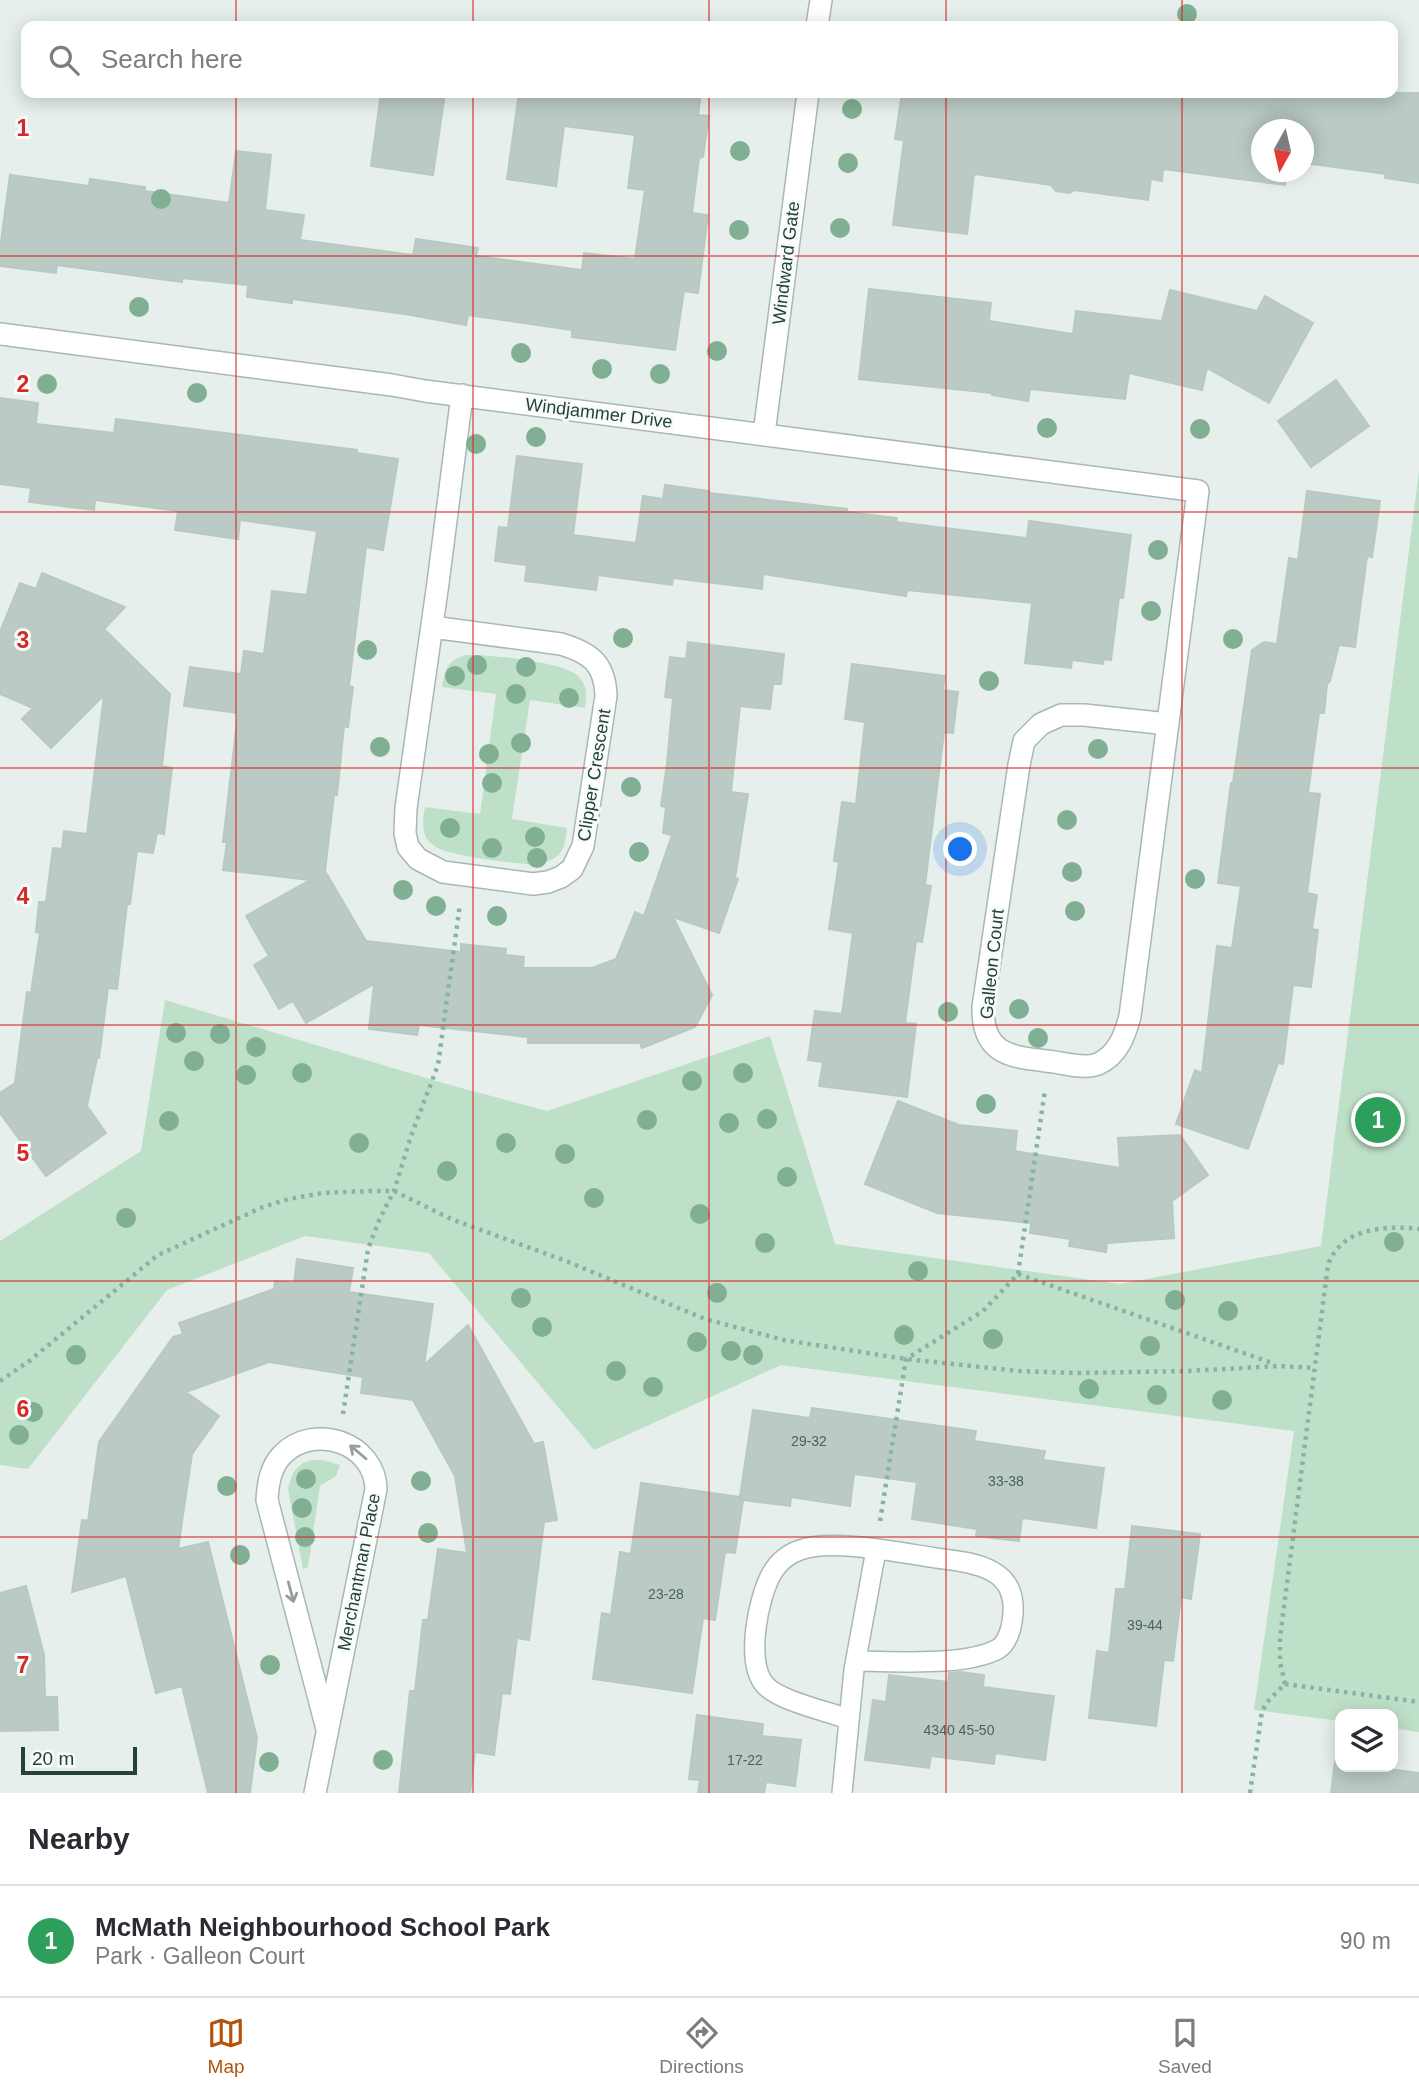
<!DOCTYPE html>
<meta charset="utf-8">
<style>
body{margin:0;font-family:Helvetica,sans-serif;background:#f7f7f7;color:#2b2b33}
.controls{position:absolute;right:21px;bottom:21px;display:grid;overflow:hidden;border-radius:14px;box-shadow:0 4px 18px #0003}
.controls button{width:63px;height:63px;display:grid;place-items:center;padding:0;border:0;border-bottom:2px solid #e1e1e2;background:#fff;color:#2b2b33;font:35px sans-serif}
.compass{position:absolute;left:1251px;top:119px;width:63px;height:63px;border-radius:50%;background:#fff;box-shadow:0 4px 18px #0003;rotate:188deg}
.scale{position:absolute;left:21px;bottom:18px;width:116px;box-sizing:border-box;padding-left:7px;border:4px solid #24423a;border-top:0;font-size:19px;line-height:24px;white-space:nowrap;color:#24423a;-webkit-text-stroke:5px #f7fbf9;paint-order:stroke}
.you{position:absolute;left:961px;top:850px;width:24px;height:24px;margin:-18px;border:5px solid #fff;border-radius:50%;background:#1a73e8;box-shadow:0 0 0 10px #1a73e833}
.badge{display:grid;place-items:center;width:46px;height:46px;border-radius:50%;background:#b45309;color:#fff;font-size:23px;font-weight:700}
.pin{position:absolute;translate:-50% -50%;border:4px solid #fff;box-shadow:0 2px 7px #0006}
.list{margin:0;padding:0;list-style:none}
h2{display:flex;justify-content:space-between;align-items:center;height:91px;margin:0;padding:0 28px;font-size:30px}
h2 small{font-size:23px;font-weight:400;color:#7c7c81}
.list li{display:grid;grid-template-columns:46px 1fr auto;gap:21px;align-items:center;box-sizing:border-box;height:112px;padding:0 28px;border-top:2px solid #e1e1e2}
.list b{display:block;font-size:26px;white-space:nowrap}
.list p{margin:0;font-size:23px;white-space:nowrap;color:#7c7c81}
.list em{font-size:23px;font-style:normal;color:#7c7c81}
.icon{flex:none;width:38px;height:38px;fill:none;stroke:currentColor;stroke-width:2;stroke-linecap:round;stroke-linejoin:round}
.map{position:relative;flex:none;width:1419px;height:1793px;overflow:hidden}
.search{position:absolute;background:#fff;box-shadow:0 4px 18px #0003;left:21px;right:21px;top:21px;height:77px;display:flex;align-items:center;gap:18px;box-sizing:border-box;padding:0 24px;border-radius:14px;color:#7c7c81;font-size:26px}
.sheet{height:203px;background:#fff}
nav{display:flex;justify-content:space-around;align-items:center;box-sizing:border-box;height:98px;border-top:2px solid #e1e1e2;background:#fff;font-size:19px;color:#7c7c81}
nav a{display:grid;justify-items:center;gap:4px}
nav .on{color:#b45309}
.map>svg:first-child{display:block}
.green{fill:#bfe0c8}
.building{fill:#bbcac4;stroke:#b8c9c2;stroke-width:2}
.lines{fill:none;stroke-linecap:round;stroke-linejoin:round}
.lane-casing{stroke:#a8b8b2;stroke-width:22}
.street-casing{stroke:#a8b8b2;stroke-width:24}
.path{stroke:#86b3a5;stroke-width:4.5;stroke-dasharray:3.5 5;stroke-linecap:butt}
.lane{stroke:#fff;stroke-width:19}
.street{stroke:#fff;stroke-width:21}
.tree{fill:#80af93}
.oneway{stroke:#92a09c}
.grid{fill:none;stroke:#d62828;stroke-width:2;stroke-opacity:0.55}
.labels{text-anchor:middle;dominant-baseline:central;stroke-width:6;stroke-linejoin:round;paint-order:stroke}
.number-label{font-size:14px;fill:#4a645c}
.street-label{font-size:18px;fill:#24423a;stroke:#f7fbf9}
.grid-label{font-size:23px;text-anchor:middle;font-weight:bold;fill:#d62828;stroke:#f7fbf9;stroke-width:6;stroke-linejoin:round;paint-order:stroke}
</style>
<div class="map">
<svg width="1419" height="1793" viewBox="0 0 1419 1793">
<rect width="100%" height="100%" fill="#e6efeb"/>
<path class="green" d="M1419 471V1732L1393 1728V1714H1340V1721L1254 1710 1294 1431 781 1365 594 1450 429 1253 305 1236 167 1290 28 1469 0 1465V1241L141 1151 165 1000 450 1085 547 1111 770 1036 835 1244 1120 1284 1321 1246Z
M467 655C487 654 567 662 579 677 588 686 586 696 585 708L530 700 512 819 567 828C566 838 565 851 556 857 550 861 543 863 536 864 517 865 456 856 440 849 435 847 430 843 427 839 421 829 423 818 425 807L480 814 496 694 442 687C445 669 448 659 467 655Z
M312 1460H323L340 1465 336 1476 320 1486 308 1567 303 1569 288 1489 292 1475 296 1469 303 1463Z"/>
<path class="building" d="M381 93H445L433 175 371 166Z
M519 93H701L698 115 709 116 703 157 699 158 692 213 708 215 698 293 684 291 675 350 572 337V330L468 315 466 325 405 314 292 299V303L247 297 248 285 182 278V282L57 265 56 273 0 266V249L10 175 89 186 90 179 145 187V191L229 203 236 151 271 155 265 210 304 215 300 240 413 255 416 239 478 248 476 256 582 270 584 253 635 259 645 190 628 188 635 135 564 126 556 186 507 179Z
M902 93H1419V183L1385 178 1386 174 1304 163V130H1262V172H1287L1285 185 1163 169 1162 181 1151 179 1148 200 1074 190 1070 193 1056 191 1051 185 974 174 967 234 893 225 904 140 895 139Z
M869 289 991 303 989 321 1073 334 1076 311 1162 321 1170 290 1257 311 1265 296 1313 323 1269 403 1207 368 1202 390 1129 373 1125 399 1030 389 1028 401 992 395V393L859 379Z
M1336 380 1369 426 1311 467 1278 421Z
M0 398 38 403 36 424 114 433 116 419 357 450V453L398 459 383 550 366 547 349 686 353 687 348 727 344 726 337 795H334L325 871 366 941 461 952V944L506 949 505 955 524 957 523 968H592L616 959 635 912 644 916 672 835 663 833 666 807 661 806 667 764 673 698 665 697 670 657 686 659 688 642 784 654 781 684H773L770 709 740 706 731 792 748 794 735 878 738 879 719 933 673 917 712 995 695 1027 642 1048 640 1043H528V1037L419 1025 417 1035 369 1029 374 984 306 1023 293 1001 279 1009 254 965 269 956 246 916 310 880 223 870 227 842H223L238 713 184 706 190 667 241 674 244 651 264 654 272 591 307 595 317 531 240 520 238 539 175 530 178 511 95 500 94 510 29 502 31 488 0 484Z
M517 456 582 464 573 535 636 543 643 496 663 499 665 485 709 491V493L847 509V512L897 518 896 522 1027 538 1029 521 1131 535 1123 598 1119 597 1111 660 1104 659 1103 664 1072 660 1071 668 1025 663 1032 603 907 590 906 596 763 574 762 589 673 578 672 585 598 575 596 590 525 581 527 565 495 561 499 527 508 528Z
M1307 491 1380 501 1372 557 1367 556 1355 647 1339 645 1330 681 1327 684 1324 713H1319L1308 793 1320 794 1307 893 1317 895 1312 929 1318 930 1311 987 1293 985 1283 1064 1278 1063 1248 1149 1176 1124 1195 1070 1202 1073 1217 946 1232 948 1241 886 1218 883 1231 783H1233L1252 650 1264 642 1277 644 1289 558 1298 560Z
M42 573 125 607 104 629 170 694 162 766 172 768 164 834 157 833 153 853 137 851 130 904H127L117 989 108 988 99 1058H97L87 1106 106 1133 46 1176 0 1113V1093L15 1083 27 992 31 993 40 933 36 932 39 902H46L53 848 62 849 64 831 87 834 104 695 51 748 22 719 33 708 0 694V632L20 583 36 589Z
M852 664 945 676 943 690 958 692 953 733 944 732 925 885 931 886 922 942 916 941 905 1023 916 1024 907 1097 819 1086 823 1062 808 1060 815 1011 842 1014 853 933 829 929 839 862 834 861 842 802 856 804 865 722 845 719Z
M898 1101 959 1125 1017 1131 1015 1151 1120 1168 1118 1138 1180 1135 1208 1175 1172 1201 1174 1238 1107 1243 1106 1252 1069 1246 1070 1239 1030 1233 1031 1223 937 1213 865 1184Z
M297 1259 353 1268 349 1292 433 1304 424 1365 468 1325 534 1444 543 1442 557 1520 544 1522 529 1640 517 1638 510 1694 502 1693 494 1755 475 1752 470 1793H399L410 1691H415L423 1620H428L438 1549 467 1553 455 1476 413 1400 361 1393 363 1377 269 1362 186 1392 219 1416 192 1454 178 1549 208 1542 257 1738 250 1793H208L182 1686 156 1693 126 1576 72 1592 82 1520 88 1521 99 1442 173 1337 183 1334 179 1323 274 1289 275 1281 294 1283Z
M812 1408 976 1431 974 1441 1045 1451 1043 1460 1104 1468 1096 1528 1022 1518 1019 1541 976 1536 977 1529 912 1519 917 1482 854 1474 850 1506 791 1497 790 1506 743 1500 735 1553 725 1552 715 1620 703 1618 692 1693 593 1679 602 1613 611 1615 620 1552 631 1554 641 1483 740 1497 753 1410 810 1418Z
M1132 1526 1200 1534 1191 1599 1181 1597 1173 1661 1164 1660 1156 1726 1089 1718 1097 1651 1109 1653 1116 1589H1125Z
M26 1586 44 1655 45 1697H57L58 1730 0 1731V1593Z
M960 1672 984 1675 983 1687 1054 1696 1045 1760 995 1753 994 1764 931 1756 929 1768 865 1760 873 1700 886 1702 889 1675 948 1682 949 1673Z
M697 1715 763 1724 762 1736 801 1740 795 1786 766 1782 764 1793H698L700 1780 689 1779Z
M1335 1761 1340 1762V1767H1373L1419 1773V1793H1331Z"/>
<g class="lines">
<g class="lane-casing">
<path id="lane" d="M848 1719C827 1711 779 1701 765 1685 745 1663 758 1597 772 1573 778 1563 788 1554 800 1550 831 1538 902 1553 936 1558 977 1563 1021 1568 1012 1622 1011 1631 1006 1644 998 1649 964 1667 894 1661 856 1661
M842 1793 854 1670 876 1550"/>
</g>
<g class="street-casing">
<path id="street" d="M817 26 821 0
M0 334 392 385 425 391 1198 491 1130 1016C1125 1035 1118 1055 1098 1064 1085 1069 1067 1064 1054 1062 1014 1057 982 1057 983 1007L1019 765 1024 741 1041 724 1061 715H1084L1168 724
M764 434 808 93
M432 627 561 644C591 653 605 664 606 696L583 846 572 869 561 877 548 882 533 884 443 872 418 859 408 847 405 833 406 808 438 583 462 395
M315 1793 376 1489C375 1443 314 1422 282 1455 270 1468 268 1484 267 1500L327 1729"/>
</g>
<path class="path" d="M1018 1274 1275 1364
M0 1381 28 1362 158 1255 263 1207 289 1199 323 1193 369 1191H394L451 1219 566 1261 705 1319 784 1340 906 1359 1018 1371 1077 1373 1188 1371 1279 1366 1314 1368
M343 1414 368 1249 380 1218 394 1191 411 1136 438 1065 460 904
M880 1521 906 1359 983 1311 1018 1274 1045 1090
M1285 1684 1280 1662V1638L1328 1265C1341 1228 1385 1225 1419 1229
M1285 1684 1419 1702
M1250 1793 1262 1711 1269 1700 1285 1684"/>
<use href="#lane" class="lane"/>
<use href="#street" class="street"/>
</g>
<g class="tree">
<circle cx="1187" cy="14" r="10"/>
<circle cx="852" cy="109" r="10"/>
<circle cx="740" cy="151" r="10"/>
<circle cx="848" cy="163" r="10"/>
<circle cx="161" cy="199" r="10"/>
<circle cx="840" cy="228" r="10"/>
<circle cx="739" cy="230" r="10"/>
<circle cx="139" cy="307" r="10"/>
<circle cx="717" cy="351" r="10"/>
<circle cx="521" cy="353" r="10"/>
<circle cx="602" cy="369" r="10"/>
<circle cx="660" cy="374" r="10"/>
<circle cx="47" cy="384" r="10"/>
<circle cx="197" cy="393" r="10"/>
<circle cx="1047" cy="428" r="10"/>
<circle cx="1200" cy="429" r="10"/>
<circle cx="536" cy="437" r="10"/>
<circle cx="476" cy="444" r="10"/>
<circle cx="1158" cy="550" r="10"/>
<circle cx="1151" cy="611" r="10"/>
<circle cx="623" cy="638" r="10"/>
<circle cx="1233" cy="639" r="10"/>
<circle cx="367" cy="650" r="10"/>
<circle cx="477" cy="665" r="10"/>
<circle cx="526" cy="667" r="10"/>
<circle cx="455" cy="676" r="10"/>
<circle cx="989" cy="681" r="10"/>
<circle cx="516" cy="694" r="10"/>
<circle cx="569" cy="698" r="10"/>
<circle cx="521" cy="743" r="10"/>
<circle cx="380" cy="747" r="10"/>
<circle cx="1098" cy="749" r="10"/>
<circle cx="489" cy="754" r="10"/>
<circle cx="492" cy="783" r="10"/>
<circle cx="631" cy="787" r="10"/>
<circle cx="1067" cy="820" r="10"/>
<circle cx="450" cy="828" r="10"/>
<circle cx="535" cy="837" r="10"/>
<circle cx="492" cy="848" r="10"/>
<circle cx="639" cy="852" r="10"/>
<circle cx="537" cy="858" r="10"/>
<circle cx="1072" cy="872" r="10"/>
<circle cx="1195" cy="879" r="10"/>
<circle cx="403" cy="890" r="10"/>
<circle cx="436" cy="906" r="10"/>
<circle cx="1075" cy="911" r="10"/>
<circle cx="497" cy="916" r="10"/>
<circle cx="1019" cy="1009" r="10"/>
<circle cx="948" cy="1012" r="10"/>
<circle cx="176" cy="1033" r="10"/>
<circle cx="220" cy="1034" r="10"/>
<circle cx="1038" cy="1038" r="10"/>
<circle cx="256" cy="1047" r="10"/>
<circle cx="194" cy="1061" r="10"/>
<circle cx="302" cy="1073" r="10"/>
<circle cx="743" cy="1073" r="10"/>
<circle cx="246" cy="1075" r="10"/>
<circle cx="692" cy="1081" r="10"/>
<circle cx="986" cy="1104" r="10"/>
<circle cx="767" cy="1119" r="10"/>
<circle cx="647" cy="1120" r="10"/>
<circle cx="169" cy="1121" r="10"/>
<circle cx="729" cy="1123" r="10"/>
<circle cx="359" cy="1143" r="10"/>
<circle cx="506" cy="1143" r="10"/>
<circle cx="565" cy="1154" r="10"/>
<circle cx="447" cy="1171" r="10"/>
<circle cx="787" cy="1177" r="10"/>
<circle cx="594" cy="1198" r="10"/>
<circle cx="700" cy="1214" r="10"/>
<circle cx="126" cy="1218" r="10"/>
<circle cx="1394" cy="1242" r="10"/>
<circle cx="765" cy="1243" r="10"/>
<circle cx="918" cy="1271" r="10"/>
<circle cx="717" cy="1293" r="10"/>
<circle cx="521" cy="1298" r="10"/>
<circle cx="1175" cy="1300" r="10"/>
<circle cx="1228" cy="1311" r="10"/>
<circle cx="542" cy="1327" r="10"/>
<circle cx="904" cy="1335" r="10"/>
<circle cx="993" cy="1339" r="10"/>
<circle cx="697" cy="1342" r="10"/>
<circle cx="1150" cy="1346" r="10"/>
<circle cx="731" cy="1351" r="10"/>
<circle cx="76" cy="1355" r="10"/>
<circle cx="753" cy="1355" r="10"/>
<circle cx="616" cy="1371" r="10"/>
<circle cx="653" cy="1387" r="10"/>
<circle cx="1089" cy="1389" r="10"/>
<circle cx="1157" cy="1395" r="10"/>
<circle cx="1222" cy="1400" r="10"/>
<circle cx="33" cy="1412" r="10"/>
<circle cx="19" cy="1435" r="10"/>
<circle cx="306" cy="1479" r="10"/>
<circle cx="421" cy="1481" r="10"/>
<circle cx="227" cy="1486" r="10"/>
<circle cx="302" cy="1508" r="10"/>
<circle cx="428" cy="1533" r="10"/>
<circle cx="305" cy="1537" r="10"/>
<circle cx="240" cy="1555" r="10"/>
<circle cx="270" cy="1665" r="10"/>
<circle cx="383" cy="1760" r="10"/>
<circle cx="269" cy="1762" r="10"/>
</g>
<defs><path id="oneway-shaft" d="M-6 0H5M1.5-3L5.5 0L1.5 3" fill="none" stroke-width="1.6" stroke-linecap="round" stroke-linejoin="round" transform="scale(1.75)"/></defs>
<g class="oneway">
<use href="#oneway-shaft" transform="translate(358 1452) rotate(-140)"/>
<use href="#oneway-shaft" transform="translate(291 1592) rotate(75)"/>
</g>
<path class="grid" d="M236 0V26M473 0V26M709 0V26M946 0V26M1182 0V26M236 93V1793M473 93V1793M709 93V1793M946 93V1793M1182 93V1793M0 256H1419M0 512H1419M0 768H1419M0 1025H1419M0 1281H1419M0 1537H1419"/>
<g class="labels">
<g class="number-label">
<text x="809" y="1441">29-32</text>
<text x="1006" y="1481">33-38</text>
<text x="666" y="1594">23-28</text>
<text x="1145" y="1625">39-44</text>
<text x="959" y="1730">4340 45-50</text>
<text x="745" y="1760">17-22</text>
</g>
<g class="street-label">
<text transform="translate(786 263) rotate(-83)">Windward Gate</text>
<text transform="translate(599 413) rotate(7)">Windjammer Drive</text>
<text transform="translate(594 775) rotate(-81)">Clipper Crescent</text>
<text transform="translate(992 964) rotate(-84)">Galleon Court</text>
<text transform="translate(359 1572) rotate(-79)">Merchantman Place</text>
</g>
</g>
<g class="grid-label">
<text x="23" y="136">1</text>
<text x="23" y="392">2</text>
<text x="23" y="648">3</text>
<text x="23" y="904">4</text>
<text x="23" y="1161">5</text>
<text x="23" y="1417">6</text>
<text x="23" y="1673">7</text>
</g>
</svg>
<div class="controls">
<button><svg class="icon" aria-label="layers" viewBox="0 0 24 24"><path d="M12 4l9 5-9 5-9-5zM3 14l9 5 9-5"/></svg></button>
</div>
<svg class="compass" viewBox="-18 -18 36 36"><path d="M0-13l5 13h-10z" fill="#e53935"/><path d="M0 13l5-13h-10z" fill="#7c7c81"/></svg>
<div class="scale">20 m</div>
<div class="you"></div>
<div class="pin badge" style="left:1378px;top:1120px;background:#2e9e5b">1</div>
<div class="search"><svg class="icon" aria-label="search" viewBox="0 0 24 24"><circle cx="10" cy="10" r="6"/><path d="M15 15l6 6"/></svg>Search here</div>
</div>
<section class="sheet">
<h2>Nearby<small></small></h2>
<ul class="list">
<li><span class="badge" style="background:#2e9e5b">1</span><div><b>McMath Neighbourhood School Park</b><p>Park · Galleon Court</p></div><em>90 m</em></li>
</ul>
</section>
<nav>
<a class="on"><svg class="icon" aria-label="map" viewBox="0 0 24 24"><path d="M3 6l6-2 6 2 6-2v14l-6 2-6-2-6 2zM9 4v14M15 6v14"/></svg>Map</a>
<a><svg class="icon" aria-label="directions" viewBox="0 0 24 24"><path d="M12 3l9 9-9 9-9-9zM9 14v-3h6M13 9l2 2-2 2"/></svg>Directions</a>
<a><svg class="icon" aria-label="saved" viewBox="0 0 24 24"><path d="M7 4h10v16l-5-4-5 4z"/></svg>Saved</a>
</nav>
